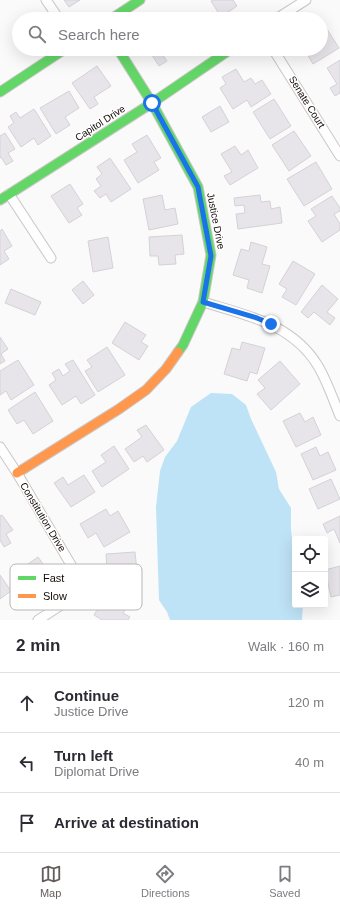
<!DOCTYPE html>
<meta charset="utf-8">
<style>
body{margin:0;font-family:Helvetica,sans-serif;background:#f2f2f3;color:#2b2b33}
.controls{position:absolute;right:12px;bottom:12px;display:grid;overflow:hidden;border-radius:4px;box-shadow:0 4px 16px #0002}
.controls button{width:36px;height:36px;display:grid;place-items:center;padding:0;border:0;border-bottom:1px solid #e1e1e2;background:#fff;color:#2b2b33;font:20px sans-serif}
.stop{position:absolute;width:12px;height:12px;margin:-9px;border:3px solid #1a73e8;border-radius:50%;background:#fff}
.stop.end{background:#1a73e8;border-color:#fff;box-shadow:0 1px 4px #0008}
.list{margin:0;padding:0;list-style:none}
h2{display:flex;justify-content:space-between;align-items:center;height:52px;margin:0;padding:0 16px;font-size:17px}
h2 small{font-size:13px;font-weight:400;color:#7c7c81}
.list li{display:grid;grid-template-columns:26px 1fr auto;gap:12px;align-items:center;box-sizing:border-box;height:60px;padding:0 16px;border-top:1px solid #e1e1e2}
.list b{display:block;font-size:15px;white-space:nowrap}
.list p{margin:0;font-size:13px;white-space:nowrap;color:#7c7c81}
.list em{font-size:13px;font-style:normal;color:#7c7c81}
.icon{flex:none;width:22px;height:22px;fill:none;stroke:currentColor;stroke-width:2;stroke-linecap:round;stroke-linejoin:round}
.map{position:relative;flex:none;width:340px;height:620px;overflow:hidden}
.search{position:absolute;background:#fff;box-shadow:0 4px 16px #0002;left:12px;right:12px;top:12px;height:44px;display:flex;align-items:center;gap:10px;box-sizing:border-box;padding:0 14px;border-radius:22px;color:#7c7c81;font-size:15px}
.sheet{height:232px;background:#fff}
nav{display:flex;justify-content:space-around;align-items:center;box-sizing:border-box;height:56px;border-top:1px solid #e1e1e2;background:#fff;font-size:11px;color:#7c7c81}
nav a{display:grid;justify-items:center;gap:2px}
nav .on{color:#645d5b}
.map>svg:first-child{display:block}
.water{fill:#bee2f6}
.building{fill:#e7e4ea;stroke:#d5d2d7}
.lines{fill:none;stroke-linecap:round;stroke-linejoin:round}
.street-casing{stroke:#cbc6c4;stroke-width:11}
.fast-casing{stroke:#cbc6c4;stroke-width:11}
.slow-casing{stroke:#cbc6c4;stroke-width:11}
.street{stroke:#fefefe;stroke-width:9}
.fast{stroke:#63d668;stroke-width:9}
.slow{stroke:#ff974d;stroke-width:9}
.route{stroke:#1a73e8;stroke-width:5}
.labels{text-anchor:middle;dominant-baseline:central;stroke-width:3;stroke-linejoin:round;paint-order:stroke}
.street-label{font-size:10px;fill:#140906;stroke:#fff}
.key{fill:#fff;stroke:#b8b5b4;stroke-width:1}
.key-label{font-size:11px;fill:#140906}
</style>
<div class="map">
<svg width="340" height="620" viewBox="0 0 340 620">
<rect width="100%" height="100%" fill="#fafafa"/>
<path class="water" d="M211 393 232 394 246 405 251 419 276 472 279 489 291 508V529L295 565V605H303L302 620H170L167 612 159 600 156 507 160 471 165 457 177 441 191 407Z"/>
<path class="building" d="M64 0H80L69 7Z
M213 0H233L237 6 221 17 211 1Z
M323 23 339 48 313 64 304 49H321V24Z
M148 49H170L162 54 167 61 159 66Z
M340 60V93L335 96 330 88 337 84 327 68Z
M97 66 111 86 94 97 98 104 90 109 72 83Z
M236 69 244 82 251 78 255 84 262 80 271 94 251 107 247 100 233 109 220 88 226 84 222 77Z
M69 91 79 108 65 117 70 125 56 134 40 108Z
M274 99 291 126 270 139 253 112Z
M220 106 229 122 211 132 202 117Z
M34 109 51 136 38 145 34 138 21 147 8 127 14 123 10 116 16 112 20 118Z
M294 131 311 156 289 171 272 145Z
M5 133 15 149 8 153 13 161 6 165 1 157 0 158V136Z
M147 135 161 158 154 162 159 170 138 183 124 160 137 152 132 144Z
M235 146 241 155 248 150 258 168 230 185 224 176 232 172 221 154Z
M110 158 131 189 111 202 106 194 100 198 94 191 101 186 96 179 102 174 97 167Z
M316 162 332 189 304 206 287 179Z
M70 184 83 204 77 208 82 215 69 223 51 196Z
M162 195 165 210 175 208 178 224 149 230 143 199Z
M260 195 261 202 270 201 271 209 280 207 282 223 238 229 236 214 245 213 244 205 235 206 234 198Z
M332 196 340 208V211L334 214 340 224V230L322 242 308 221 316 216 311 209Z
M2 229 12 246 4 251 9 259 0 265V231Z
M182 235 184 254 175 255 176 264 159 265 158 256H150L149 237Z
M108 237 113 268 93 272 88 241Z
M251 242 267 247 262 264 270 266 262 293 247 288 249 280 233 275 241 249 249 251Z
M293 261 315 274 296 305 282 297 287 289 279 284Z
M83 281 94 295 83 304 72 290Z
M322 285 338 299 327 312 335 318 330 325 314 312 308 318 301 312Z
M11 289 41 302 35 315 5 303Z
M125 322 146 335 141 342 148 346 139 360 112 343Z
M0 337 8 349 1 354 5 361 0 364Z
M242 342 265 348 257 374 250 372 247 381 224 374 232 348 240 350Z
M107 347 125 375 98 392 85 371 92 367 87 360Z
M18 360 34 385 11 400 6 391 0 395V371Z
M73 360 95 395 81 404 76 396 62 405 49 385 56 380 52 373 59 369 63 376 70 371 65 364Z
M280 361 300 384 271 410 257 394 265 388 258 380Z
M35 392 53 421 33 434 24 420 17 424 8 410Z
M300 413 305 422 313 417 321 435 296 447 283 421Z
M146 425 164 450 147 462 143 456 134 462 125 449 142 437 137 430Z
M114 446 129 469 102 487 92 471 106 462 101 455Z
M316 447 320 456 328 452 336 470 313 480 301 454Z
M84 475 95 492 71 507 54 483 63 477 68 485Z
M331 479 340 499 318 509 309 489Z
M106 509 110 516 118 511 130 532 104 547 96 533 88 538 80 524Z
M2 515 13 530 6 534 11 543 4 547 0 540V516Z
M340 516V543L334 529 327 533 323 524Z
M135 552 138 581 108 583 106 554Z
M38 557 51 575 32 588 27 582 21 587 12 575Z
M340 566V595L331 597 325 570Z
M0 575 11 591 0 599Z
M114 597 128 605 123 613 130 617 128 620H102L94 615 103 600 110 604Z"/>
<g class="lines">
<g class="street-casing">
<path id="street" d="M46 0 59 19
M276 19 306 0
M273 49 340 156
M9 194 51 258
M203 302C246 315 293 324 318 366 327 381 333 399 340 416
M0 447 17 473 74 570 69 600 38 620"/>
</g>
<g class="fast-casing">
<path id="fast" d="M111 19 140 0
M118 49 152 103 198 187 211 255 203 302 183 345 178 352
M0 92 65 49
M0 200 152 103 231 49"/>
</g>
<g class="slow-casing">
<path id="slow" d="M17 473 119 409 146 390 166 369 178 352"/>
</g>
<use href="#street" class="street"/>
<use href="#fast" class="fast"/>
<use href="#slow" class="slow"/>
</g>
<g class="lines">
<path class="route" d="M152 103 198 187 211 256 203 302 257 318 271 324"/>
</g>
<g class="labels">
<g class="street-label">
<text transform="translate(307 102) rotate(58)">Senate Court</text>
<text transform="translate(100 123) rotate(-33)">Capitol Drive</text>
<text transform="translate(216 221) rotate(79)">Justice Drive</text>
<text transform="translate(43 517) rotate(59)">Constitution Drive</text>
</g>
</g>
<rect x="10" y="564" width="132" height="46" rx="6" class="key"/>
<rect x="18" y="576" width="18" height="4" fill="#63d668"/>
<rect x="18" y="594" width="18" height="4" fill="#ff974d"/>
<g class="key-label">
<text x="43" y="582">Fast</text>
<text x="43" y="600">Slow</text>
</g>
</svg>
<div class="controls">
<button><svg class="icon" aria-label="locate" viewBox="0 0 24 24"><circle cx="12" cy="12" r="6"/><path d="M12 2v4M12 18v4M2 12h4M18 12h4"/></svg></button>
<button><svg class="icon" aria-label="layers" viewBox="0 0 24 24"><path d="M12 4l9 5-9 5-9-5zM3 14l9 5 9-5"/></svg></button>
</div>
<div class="stop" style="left:152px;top:103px"></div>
<div class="stop end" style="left:271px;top:324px"></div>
<div class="search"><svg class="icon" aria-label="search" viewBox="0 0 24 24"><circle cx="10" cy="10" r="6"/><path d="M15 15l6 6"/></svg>Search here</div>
</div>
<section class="sheet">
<h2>2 min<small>Walk · 160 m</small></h2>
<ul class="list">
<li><svg class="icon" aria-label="ahead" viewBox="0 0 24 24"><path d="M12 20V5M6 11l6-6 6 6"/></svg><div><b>Continue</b><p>Justice Drive</p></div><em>120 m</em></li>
<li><svg class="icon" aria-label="left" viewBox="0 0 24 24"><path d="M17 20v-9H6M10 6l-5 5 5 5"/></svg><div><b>Turn left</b><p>Diplomat Drive</p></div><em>40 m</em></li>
<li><svg class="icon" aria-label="arrive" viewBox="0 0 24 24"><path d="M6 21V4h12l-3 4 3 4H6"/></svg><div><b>Arrive at destination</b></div></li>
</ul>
</section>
<nav>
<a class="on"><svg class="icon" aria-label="map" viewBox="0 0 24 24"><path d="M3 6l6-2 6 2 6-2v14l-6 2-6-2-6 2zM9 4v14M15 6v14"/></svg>Map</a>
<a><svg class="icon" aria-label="directions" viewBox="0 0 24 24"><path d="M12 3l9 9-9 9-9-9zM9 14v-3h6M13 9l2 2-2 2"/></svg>Directions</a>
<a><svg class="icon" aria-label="saved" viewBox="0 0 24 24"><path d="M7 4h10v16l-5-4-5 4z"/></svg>Saved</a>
</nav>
